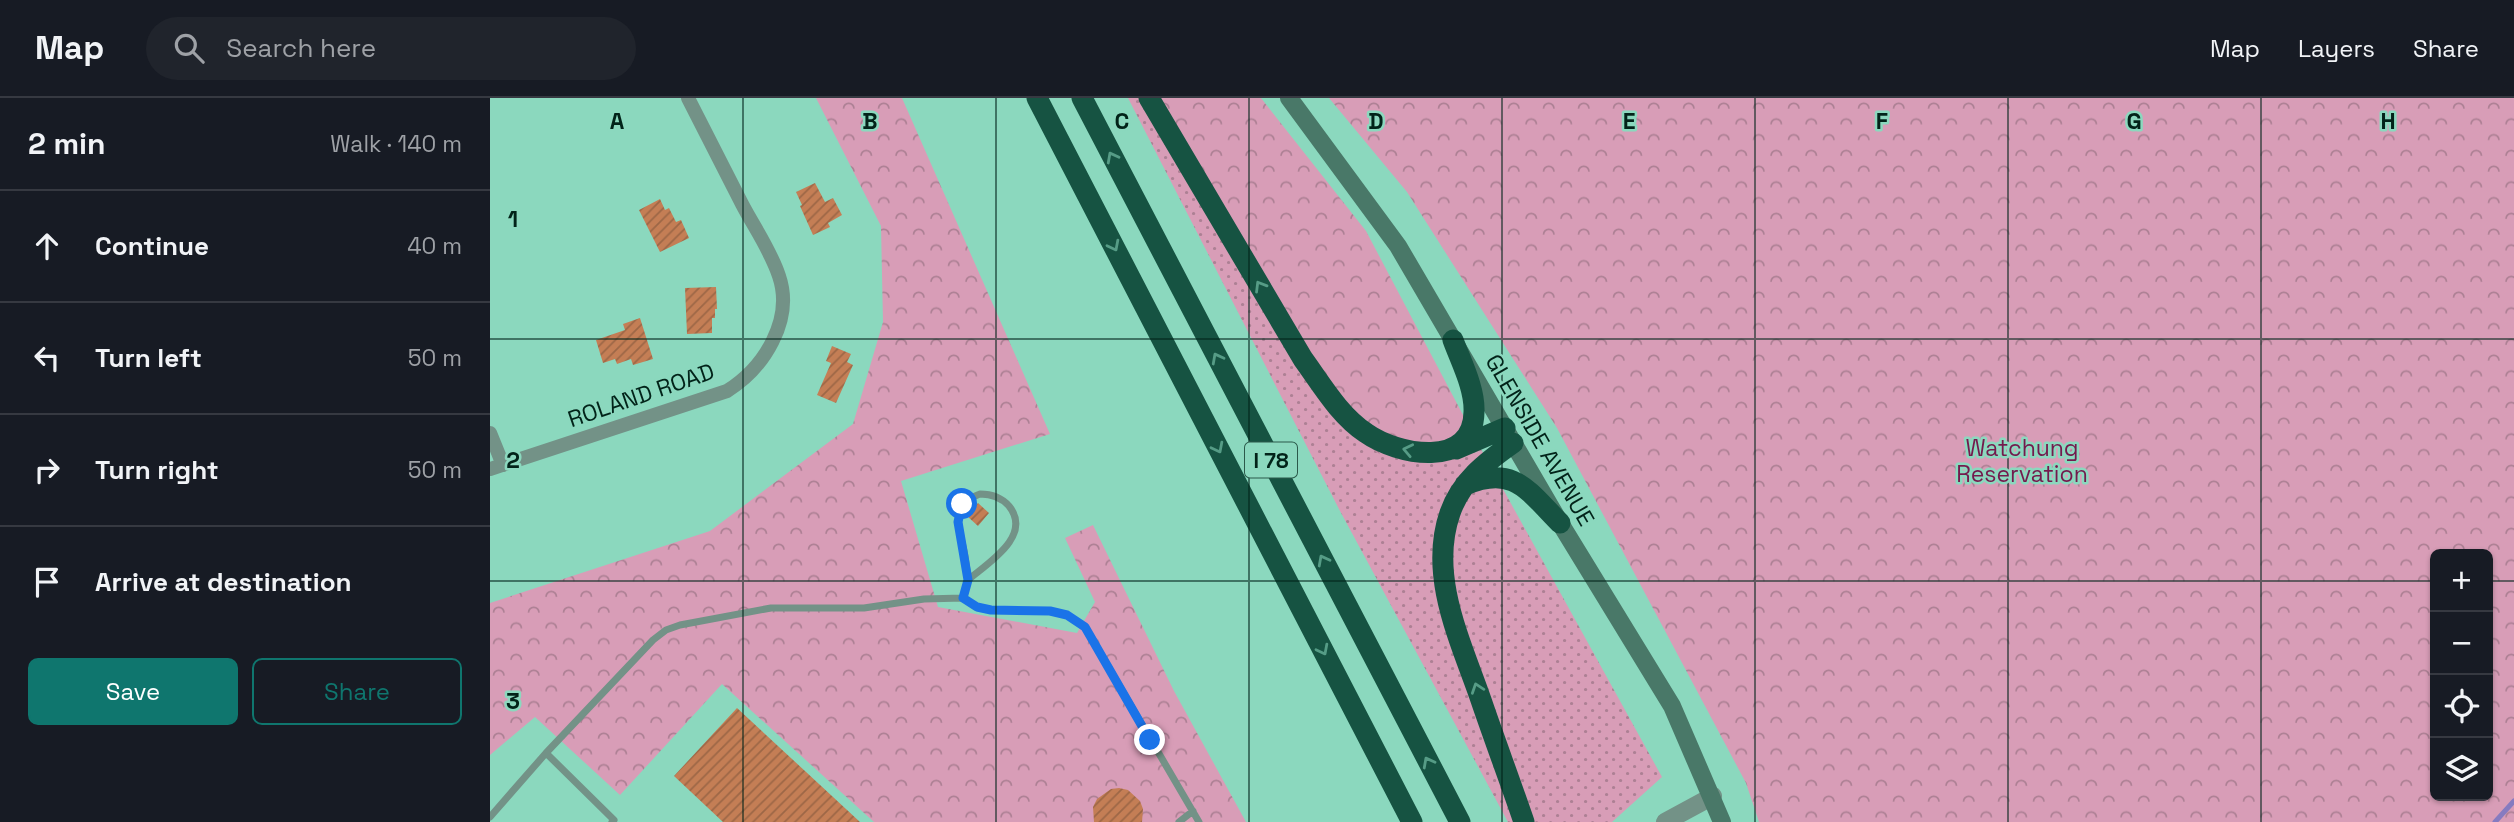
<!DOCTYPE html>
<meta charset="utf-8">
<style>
body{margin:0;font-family:"Space Grotesk",sans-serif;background:#20242c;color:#f1f3f6}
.controls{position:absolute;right:21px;bottom:21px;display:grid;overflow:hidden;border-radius:10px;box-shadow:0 2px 5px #0004}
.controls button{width:63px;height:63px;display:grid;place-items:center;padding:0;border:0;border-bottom:2px solid #363941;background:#171b24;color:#f1f3f6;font:35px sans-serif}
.stop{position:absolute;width:21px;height:21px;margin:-16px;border:5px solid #1a73e8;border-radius:50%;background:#fff}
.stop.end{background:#1a73e8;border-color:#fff;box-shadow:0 2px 7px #0008}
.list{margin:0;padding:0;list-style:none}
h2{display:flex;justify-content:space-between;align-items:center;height:91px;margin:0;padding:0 28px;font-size:30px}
h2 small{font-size:23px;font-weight:400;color:#9ea1a6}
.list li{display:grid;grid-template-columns:46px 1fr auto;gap:21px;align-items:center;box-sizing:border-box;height:112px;padding:0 28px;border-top:2px solid #363941}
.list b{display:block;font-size:26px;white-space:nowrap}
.list em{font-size:23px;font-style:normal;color:#9ea1a6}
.actions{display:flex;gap:14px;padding:21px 28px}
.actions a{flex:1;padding:16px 0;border:2px solid #0f766e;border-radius:10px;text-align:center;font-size:24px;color:#0f766e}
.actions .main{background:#0f766e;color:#fff}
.icon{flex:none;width:38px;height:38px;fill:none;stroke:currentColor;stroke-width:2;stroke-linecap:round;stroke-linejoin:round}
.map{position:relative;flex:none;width:2024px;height:724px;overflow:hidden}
header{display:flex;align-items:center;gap:42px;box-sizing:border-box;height:98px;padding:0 35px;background:#171b24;border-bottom:2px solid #363941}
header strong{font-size:33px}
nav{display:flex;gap:38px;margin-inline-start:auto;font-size:24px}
.search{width:490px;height:63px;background:#20242c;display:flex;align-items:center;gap:18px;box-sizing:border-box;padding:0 24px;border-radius:38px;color:#9ea1a6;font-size:26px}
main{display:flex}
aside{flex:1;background:#171b24}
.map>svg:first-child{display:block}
.grass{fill:url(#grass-dots)}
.forest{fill:url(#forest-crowns);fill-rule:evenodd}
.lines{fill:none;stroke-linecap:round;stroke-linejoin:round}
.stream{stroke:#867bc0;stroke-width:5}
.building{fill:url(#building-hatch)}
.service{stroke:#739287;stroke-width:7}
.minor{stroke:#739287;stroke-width:14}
.tertiary{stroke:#739287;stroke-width:18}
.secondary{stroke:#497868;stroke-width:18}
.motorway{stroke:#165342;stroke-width:21}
.oneway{stroke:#569c86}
.route{stroke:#1a73e8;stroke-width:9}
.grid{fill:none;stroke:#022319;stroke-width:2;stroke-opacity:0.55}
.labels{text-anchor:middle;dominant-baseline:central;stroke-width:5;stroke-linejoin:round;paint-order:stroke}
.shield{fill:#8bd8be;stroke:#2b594a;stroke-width:2}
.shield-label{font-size:21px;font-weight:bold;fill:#022319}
.street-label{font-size:23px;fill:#022319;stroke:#8bd8be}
.park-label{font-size:23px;fill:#741a4d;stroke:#8bd8be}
.grid-label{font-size:23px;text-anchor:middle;font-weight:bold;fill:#022319;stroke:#8bd8be;stroke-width:5;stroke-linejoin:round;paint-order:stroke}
</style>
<header>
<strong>Map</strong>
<div class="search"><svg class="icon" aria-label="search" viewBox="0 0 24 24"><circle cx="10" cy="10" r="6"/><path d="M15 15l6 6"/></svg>Search here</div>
<nav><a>Map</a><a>Layers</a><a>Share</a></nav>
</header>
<main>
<aside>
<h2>2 min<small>Walk · 140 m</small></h2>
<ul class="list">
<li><svg class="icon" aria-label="ahead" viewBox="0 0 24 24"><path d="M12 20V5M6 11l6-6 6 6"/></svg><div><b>Continue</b></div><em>40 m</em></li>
<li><svg class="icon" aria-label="left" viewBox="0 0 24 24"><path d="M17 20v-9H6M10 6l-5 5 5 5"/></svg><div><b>Turn left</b></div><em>50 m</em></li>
<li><svg class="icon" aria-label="right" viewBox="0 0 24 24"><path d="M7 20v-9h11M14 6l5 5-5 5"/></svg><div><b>Turn right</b></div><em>50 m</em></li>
<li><svg class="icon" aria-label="arrive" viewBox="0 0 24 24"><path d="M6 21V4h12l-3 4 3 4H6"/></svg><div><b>Arrive at destination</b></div></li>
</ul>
<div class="actions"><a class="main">Save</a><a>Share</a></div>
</aside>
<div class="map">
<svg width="2024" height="724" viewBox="0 0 2024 724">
<defs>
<pattern id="grass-dots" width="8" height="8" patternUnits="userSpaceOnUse" patternTransform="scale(1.75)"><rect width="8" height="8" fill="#d89db7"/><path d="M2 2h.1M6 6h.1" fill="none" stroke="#ad8094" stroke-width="1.8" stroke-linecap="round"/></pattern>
<pattern id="forest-crowns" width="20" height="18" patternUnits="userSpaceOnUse" patternTransform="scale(1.75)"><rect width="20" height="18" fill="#d89db7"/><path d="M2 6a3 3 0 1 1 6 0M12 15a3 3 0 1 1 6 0" fill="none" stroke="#ad8094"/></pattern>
<pattern id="building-hatch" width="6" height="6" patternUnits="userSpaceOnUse" patternTransform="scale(1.75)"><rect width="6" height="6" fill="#c47e55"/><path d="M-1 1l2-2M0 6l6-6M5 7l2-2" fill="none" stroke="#9d6746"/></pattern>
</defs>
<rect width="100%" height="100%" fill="#8bd8be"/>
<path class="grass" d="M638 0H665L937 366 992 353 1172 679 1122 724H1018L850 413Z"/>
<path class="forest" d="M326 0H412L560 336 411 383 448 509 587 535 605 504 575 440 603 427 684 593 756 724H384L232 586 130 697 45 619 0 657V505L220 433 363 326 393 224 391 128Z
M665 0H771L876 133 992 353 937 366 891 357 849 328Z
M839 0H2024V724H1269L1256 685 1067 330 917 94ZM1945 456H1998V698H1945Z"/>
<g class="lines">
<path class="stream" d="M2005 724 2024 703"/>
</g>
<path class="building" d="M325 85 335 104 343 100 352 117 338 125 340 129 323 137 310 108 312 107 306 94Z
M170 101 175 112 179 110 186 124 191 122 199 140 170 154 149 112Z
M226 189 227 211H225V220H222V235L197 236 195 190Z
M150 220 163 261 143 267 141 261 127 266 125 261 113 265 106 242 135 232 133 226Z
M342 248 361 256 357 264 363 267 346 305 327 297 341 265 336 263Z
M488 405 499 415 488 428 477 418Z
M247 610 370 724H233L184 678Z
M629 690 638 692 650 703 653 711 652 724H604L603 709 607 701 621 691Z"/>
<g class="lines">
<path class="service" d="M490 396C501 396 511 399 519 408 543 438 498 465 478 482 477 472 476 463 474 453 469 428 459 407 490 396Z
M473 500 478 482
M56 655 124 722 122 724
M0 719 56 655 163 542 176 532 190 527 281 510H374L434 501 473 500 487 509 501 512 560 513 577 517 595 529 709 724
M689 724 703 713"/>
<path class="minor" d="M0 335 13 367
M0 371 237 293C274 270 304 222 289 178 281 153 264 129 252 106 234 70 216 35 198 0"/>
<path class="tertiary" d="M1175 724 1223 698"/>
<path class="secondary" d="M799 0 908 148 1070 425 1182 608 1232 724"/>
<path class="motorway" d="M547 0 922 724
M592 0 970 724
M659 0 813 261C832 287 849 317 876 335 907 357 983 372 984 314 985 290 971 264 963 242
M1023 345C996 364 971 383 960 415 938 478 971 544 991 602 1005 643 1020 683 1034 724
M966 351 1015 330
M975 387C1024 366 1038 393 1070 425"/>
</g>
<defs><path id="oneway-chevron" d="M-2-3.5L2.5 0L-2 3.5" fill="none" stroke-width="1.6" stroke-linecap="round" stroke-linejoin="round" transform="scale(1.75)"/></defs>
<g class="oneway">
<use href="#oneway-chevron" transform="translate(622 59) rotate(-118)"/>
<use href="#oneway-chevron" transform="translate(624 148) rotate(63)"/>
<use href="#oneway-chevron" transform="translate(770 188) rotate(-121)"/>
<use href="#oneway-chevron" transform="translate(727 260) rotate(-118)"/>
<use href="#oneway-chevron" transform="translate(728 350) rotate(63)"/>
<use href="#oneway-chevron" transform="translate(918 352) rotate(-168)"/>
<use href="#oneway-chevron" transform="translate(833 462) rotate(-118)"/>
<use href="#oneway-chevron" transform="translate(833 552) rotate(63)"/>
<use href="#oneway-chevron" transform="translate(987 590) rotate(-109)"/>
<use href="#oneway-chevron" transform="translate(938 664) rotate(-118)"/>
</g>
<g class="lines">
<path class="route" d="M472 406 468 424 478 482 473 500 487 509 501 512 560 513 577 517 595 529 660 642"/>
</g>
<path class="grid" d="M253 0V724M506 0V724M759 0V724M1012 0V724M1265 0V724M1518 0V724M1771 0V724M0 241H2024M0 483H1945M1998 483H2024"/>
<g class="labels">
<rect class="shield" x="755" y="344.5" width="52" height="35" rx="5"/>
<g class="shield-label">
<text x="781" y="362">I 78</text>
</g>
<g class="street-label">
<text transform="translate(151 297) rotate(-19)">ROLAND ROAD</text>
<text transform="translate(1050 342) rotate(60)">GLENSIDE AVENUE</text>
</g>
<g class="park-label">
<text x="1532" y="350">Watchung<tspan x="1532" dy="26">Reservation</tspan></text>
</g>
</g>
<g class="grid-label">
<text x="127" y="31">A</text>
<text x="380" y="31">B</text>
<text x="632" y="31">C</text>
<text x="886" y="31">D</text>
<text x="1139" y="31">E</text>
<text x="1392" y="31">F</text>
<text x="1644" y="31">G</text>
<text x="1898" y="31">H</text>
<text x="23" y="129">1</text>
<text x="23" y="370">2</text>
<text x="23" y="611">3</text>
</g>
</svg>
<div class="controls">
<button>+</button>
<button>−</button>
<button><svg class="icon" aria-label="locate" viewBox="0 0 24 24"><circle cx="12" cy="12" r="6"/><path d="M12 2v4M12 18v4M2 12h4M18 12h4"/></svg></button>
<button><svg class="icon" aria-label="layers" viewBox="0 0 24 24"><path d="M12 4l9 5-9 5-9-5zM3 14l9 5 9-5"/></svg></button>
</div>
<div class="stop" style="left:472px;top:406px"></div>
<div class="stop end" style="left:660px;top:642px"></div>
</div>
</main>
